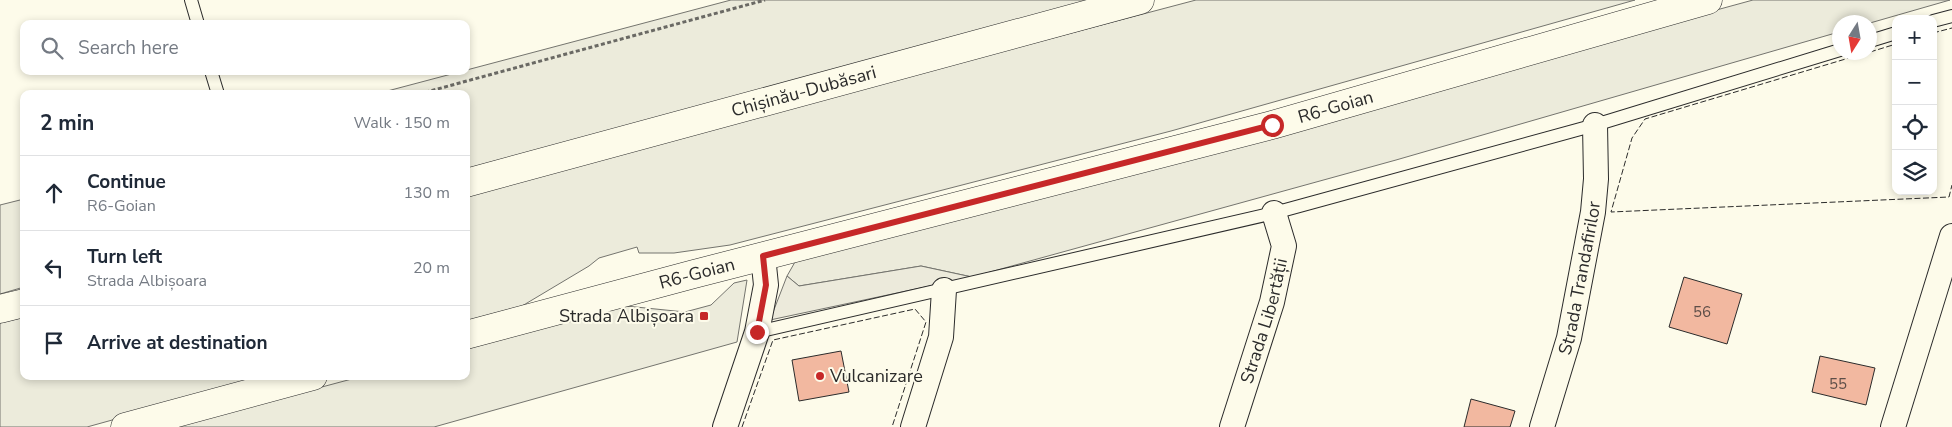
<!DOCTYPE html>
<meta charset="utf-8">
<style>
body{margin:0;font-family:"Nunito Sans",sans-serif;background:#f6f6f7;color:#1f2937}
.controls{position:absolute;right:15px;top:15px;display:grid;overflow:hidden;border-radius:10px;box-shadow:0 2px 8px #0003}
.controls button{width:45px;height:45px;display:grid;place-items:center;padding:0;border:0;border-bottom:1px solid #e0e1e3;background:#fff;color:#1f2937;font:25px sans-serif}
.compass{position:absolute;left:1832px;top:15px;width:45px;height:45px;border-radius:50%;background:#fff;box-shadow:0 2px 8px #0003;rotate:191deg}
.stop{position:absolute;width:15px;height:15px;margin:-11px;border:4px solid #c62828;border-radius:50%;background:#fff}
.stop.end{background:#c62828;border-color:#fff;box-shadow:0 1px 5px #0008}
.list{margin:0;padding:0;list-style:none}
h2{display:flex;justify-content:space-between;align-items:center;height:65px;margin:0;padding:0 20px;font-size:21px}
h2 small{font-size:16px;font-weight:400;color:#747a83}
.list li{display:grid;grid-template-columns:32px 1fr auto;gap:15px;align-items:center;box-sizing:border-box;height:75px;padding:0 20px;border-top:1px solid #e0e1e3}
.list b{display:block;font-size:19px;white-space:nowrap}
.list p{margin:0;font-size:16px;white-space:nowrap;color:#747a83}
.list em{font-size:16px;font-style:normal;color:#747a83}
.icon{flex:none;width:28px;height:28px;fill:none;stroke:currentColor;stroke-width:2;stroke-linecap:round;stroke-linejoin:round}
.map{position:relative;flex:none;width:1952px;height:427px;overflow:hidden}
.search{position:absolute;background:#fff;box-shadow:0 2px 8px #0003;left:20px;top:20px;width:450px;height:55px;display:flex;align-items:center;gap:12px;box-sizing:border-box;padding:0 18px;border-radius:10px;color:#747a83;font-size:19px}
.panel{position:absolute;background:#fff;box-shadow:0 2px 8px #0003;left:20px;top:90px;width:450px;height:290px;border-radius:10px}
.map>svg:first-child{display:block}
.green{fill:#ecebdb;stroke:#74746e}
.parking{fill:#eceadb;stroke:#74746e}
.building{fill:#f2b8a0;stroke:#2b2b2b}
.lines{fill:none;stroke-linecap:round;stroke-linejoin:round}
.service-casing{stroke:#2b2b2b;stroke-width:14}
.minor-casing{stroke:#2b2b2b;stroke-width:26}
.primary-casing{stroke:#2b2b2b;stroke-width:29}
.trunk-casing{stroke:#2b2b2b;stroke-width:29}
.path{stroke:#6a6964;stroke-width:3;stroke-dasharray:4 2.5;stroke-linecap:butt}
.service{stroke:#fdfbea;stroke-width:12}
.minor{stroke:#fdfbea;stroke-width:24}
.primary{stroke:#fdfbea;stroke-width:28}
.trunk{stroke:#fdfbea;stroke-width:28}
.fence{stroke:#2b2b2b;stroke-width:1;stroke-dasharray:6 2.5;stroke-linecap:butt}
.route{stroke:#c62828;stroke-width:6}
.poi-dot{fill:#c62828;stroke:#fdfbea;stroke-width:2}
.labels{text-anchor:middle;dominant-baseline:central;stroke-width:4;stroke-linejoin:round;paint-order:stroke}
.number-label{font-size:15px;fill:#5d4e48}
.street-label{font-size:18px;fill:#2b2b2b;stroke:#fdfbea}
.poi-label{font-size:18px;fill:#2b2b2b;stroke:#fdfbea;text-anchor:end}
</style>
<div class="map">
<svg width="1952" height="427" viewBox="0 0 1952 427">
<rect width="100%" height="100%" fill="#fdfbea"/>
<path class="green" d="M731 0H1091L466 169V94H376Z
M1196 0H1635L1171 131 730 245 674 253H639L637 247 599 258 589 266 522 306 466 321V196L761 115Z
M1753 0H1950L1870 23 1840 22 1839 32 1396 160 972 277 921 266 799 286 787 276 795 262Z
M24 199V287L0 294V205Z
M747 280 737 342 434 427H172L363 376H466V349L626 306 685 312 711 305 734 283Z
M24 317V376H271L87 427H0V323Z"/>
<path class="parking" d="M921 266 972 277 770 320 787 276 799 286Z"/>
<path class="building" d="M1684 277 1742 294 1727 344 1669 327Z
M841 351 849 392 799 401 792 360Z
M1820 356 1875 368 1866 405 1812 392Z
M1471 399 1515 411 1510 427H1464Z"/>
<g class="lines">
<g class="service-casing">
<path id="service" d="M191 0 198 24
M1933 21 1952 16
M1870 41 1896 33
M211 71 218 94
M757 332 1274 213 1595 125 1840 50"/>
</g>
<g class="minor-casing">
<g id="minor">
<path d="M725 427 757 332 766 285 763 256"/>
<path d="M913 427 941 337 944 290"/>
<path id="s1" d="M1232 427 1272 302 1284 246 1274 213"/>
<path id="s2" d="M1542 427 1569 338 1593 212 1596 179 1595 125"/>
<path d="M1893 427 1952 236"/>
</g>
</g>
<g class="primary-casing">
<g id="primary">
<path id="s3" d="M466 335 694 274 1272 125 1708 0"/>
<path d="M125 427 313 376"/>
</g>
</g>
<g class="trunk-casing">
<g id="trunk">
<path id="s4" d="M466 183 1140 0"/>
<path d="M0 309 24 303"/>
</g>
</g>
<path class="path" d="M419 94 765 0"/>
<use href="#service" class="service"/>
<use href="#minor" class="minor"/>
<use href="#primary" class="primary"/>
<use href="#trunk" class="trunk"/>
<path class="fence" d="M1933 33 1952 28
M1869 52 1645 119 1632 138 1611 212 1949 197 1952 185
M1870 52 1896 44
M742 427 773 340 915 309 926 322 892 427"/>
</g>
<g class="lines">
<path class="route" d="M757 332 766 285 763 256 1272 125"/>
</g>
<g class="poi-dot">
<rect x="699" y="311" width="10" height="10" rx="2.5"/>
<circle cx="820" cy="376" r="5"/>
</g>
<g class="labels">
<g class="number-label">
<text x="1702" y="312">56</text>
<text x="1838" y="384">55</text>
</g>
<g class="street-label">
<text stroke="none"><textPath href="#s4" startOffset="350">Chișinău-Dubăsari</textPath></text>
<text stroke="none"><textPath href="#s3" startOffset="899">R6-Goian</textPath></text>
<text stroke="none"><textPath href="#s3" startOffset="239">R6-Goian</textPath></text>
<text stroke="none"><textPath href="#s2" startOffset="154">Strada Trandafirilor</textPath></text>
<text stroke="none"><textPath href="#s1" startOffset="111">Strada Libertății</textPath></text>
</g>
<g class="poi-label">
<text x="694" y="316">Strada Albișoara</text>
<text x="830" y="376" text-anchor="start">Vulcanizare</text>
</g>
</g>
</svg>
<div class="controls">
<button>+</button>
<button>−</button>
<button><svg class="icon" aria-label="locate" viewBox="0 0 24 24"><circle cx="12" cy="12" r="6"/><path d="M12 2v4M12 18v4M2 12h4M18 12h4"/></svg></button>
<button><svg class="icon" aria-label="layers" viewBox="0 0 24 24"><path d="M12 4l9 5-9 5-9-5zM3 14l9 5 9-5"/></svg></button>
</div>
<svg class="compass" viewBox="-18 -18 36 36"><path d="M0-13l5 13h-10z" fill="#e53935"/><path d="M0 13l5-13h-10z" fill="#747a83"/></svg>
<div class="stop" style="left:1272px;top:125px"></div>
<div class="stop end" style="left:757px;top:332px"></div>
<div class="search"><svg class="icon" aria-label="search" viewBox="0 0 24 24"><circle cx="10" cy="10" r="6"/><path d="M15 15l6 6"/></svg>Search here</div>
<section class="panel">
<h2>2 min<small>Walk · 150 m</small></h2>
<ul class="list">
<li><svg class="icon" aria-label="ahead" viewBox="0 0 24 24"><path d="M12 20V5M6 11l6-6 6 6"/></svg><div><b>Continue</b><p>R6-Goian</p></div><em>130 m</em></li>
<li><svg class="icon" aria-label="left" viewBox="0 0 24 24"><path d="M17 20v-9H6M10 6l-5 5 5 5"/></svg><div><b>Turn left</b><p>Strada Albișoara</p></div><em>20 m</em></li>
<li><svg class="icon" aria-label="arrive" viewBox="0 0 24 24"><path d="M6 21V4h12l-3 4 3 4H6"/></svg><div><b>Arrive at destination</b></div></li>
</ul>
</section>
</div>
